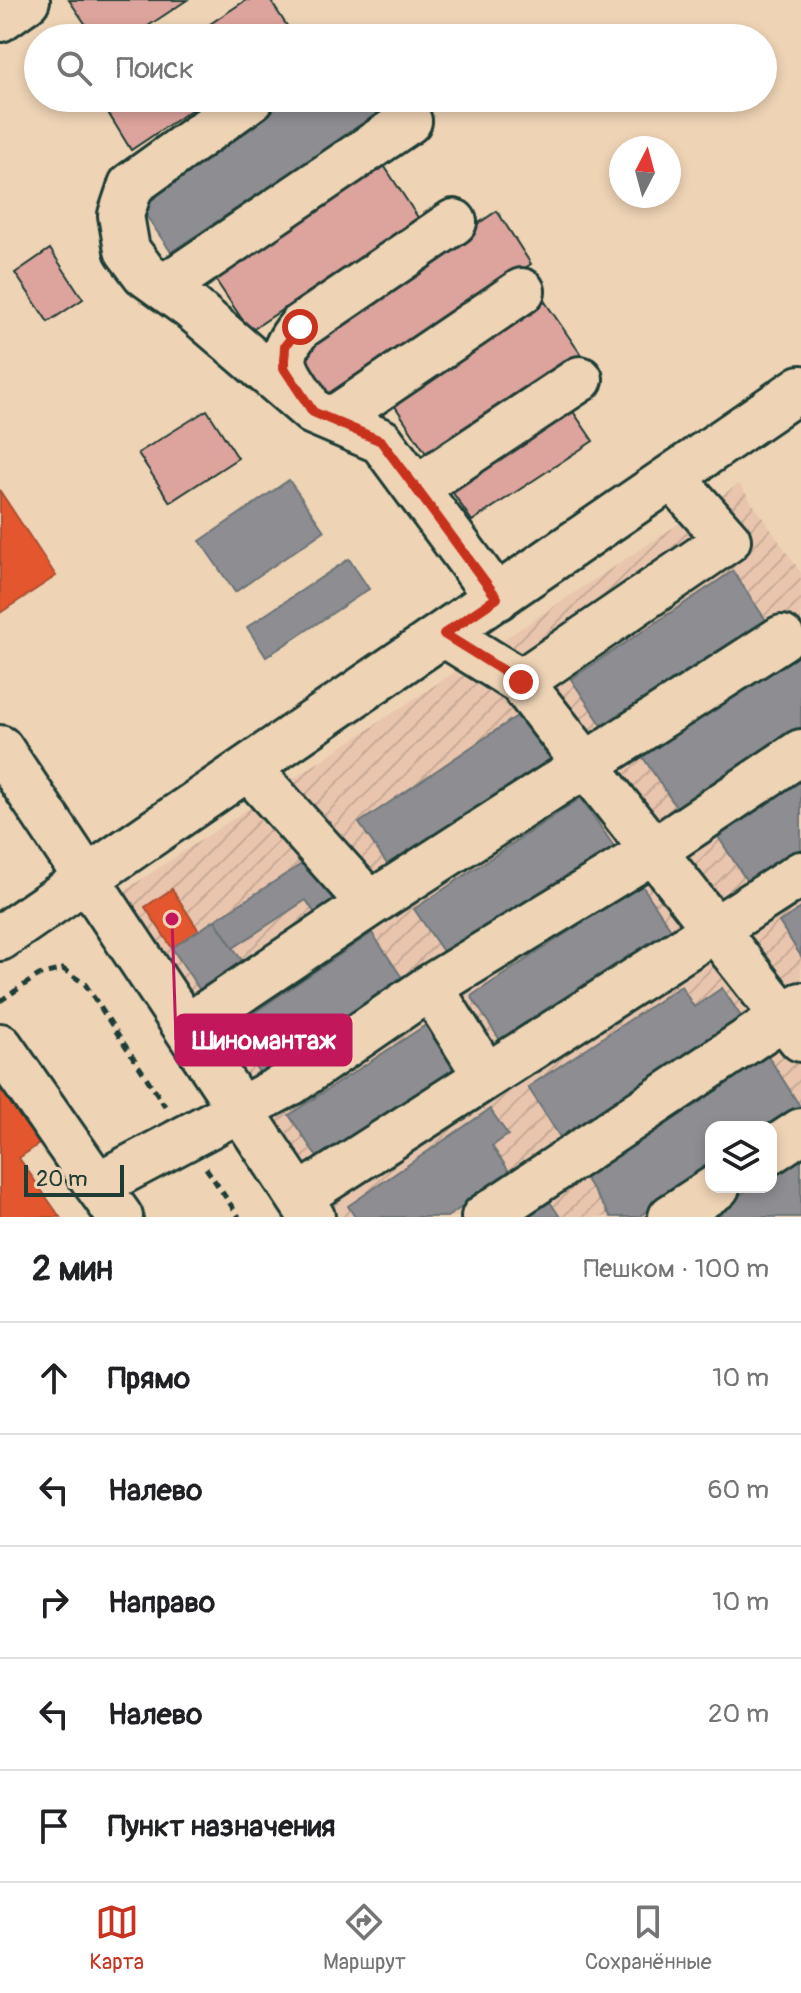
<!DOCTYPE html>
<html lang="ru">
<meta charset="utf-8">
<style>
body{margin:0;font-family:Pangolin,sans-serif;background:#f6f6f6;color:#202124}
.controls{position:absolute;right:24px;bottom:24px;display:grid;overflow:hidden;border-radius:16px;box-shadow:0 4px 12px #0003}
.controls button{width:72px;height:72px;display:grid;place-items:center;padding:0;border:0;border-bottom:2px solid #e0e0e0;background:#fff;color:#202124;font:40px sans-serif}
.compass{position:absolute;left:609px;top:136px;width:72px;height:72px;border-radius:50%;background:#fff;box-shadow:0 4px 12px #0003;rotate:6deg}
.scale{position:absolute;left:24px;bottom:20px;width:100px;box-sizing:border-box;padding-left:8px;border:4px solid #1f3d34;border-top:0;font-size:22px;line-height:28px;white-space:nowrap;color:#1f3d34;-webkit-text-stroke:6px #eed3b5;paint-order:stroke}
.stop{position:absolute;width:24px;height:24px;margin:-18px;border:6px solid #c8321e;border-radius:50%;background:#fff}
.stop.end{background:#c8321e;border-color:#fff;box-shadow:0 2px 8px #0008}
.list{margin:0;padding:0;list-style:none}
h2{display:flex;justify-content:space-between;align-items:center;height:104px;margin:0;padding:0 32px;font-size:34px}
h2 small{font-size:26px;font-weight:400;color:#757577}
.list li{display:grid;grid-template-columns:52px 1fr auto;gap:24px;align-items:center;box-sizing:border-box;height:112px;padding:0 32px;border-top:2px solid #e0e0e0}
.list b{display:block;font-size:30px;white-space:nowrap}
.list em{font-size:26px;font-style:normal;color:#757577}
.icon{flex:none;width:44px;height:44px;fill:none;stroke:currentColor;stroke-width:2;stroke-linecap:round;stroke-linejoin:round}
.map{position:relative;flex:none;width:801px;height:1217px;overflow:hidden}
.search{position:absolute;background:#fff;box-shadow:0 4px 12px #0003;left:24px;right:24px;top:24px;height:88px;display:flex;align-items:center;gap:20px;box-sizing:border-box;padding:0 28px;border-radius:44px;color:#757577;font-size:30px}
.sheet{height:664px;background:#fff}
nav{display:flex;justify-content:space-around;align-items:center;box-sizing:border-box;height:112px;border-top:2px solid #e0e0e0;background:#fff;font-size:22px;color:#757577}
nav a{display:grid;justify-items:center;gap:4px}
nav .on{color:#c8321e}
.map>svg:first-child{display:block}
.industrial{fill:url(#industrial-furrows);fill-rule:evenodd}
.shops{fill:#e4572e;stroke:#a94f30;stroke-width:2}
.industry{fill:#8d8d92;stroke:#6c7576;stroke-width:2}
.building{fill:#dda39d;stroke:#1f3d34;stroke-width:2}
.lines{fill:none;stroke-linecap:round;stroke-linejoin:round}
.minor-casing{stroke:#1f3d34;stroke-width:50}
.path{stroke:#1f3d34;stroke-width:5;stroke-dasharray:8 6;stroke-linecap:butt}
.minor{stroke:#eed3b5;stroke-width:44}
.route{stroke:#c8321e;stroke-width:10}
.leader{fill:none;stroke:#c2185b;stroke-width:3}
.callout-dot{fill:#c2185b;stroke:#eed3b5;stroke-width:3}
.callout{fill:#c2185b;stroke:#c2185b;stroke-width:3}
.callout-label{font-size:26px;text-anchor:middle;font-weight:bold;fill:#fff}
</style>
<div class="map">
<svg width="801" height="1217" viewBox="0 0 801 1217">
<defs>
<pattern id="industrial-furrows" width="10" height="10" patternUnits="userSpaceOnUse" patternTransform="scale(2)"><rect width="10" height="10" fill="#e9c5ae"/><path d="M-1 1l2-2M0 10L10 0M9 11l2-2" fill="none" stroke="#c7aa96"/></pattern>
</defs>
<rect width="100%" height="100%" fill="#eed3b5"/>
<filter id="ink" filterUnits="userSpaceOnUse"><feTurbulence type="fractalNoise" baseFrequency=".0125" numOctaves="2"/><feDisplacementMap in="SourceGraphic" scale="16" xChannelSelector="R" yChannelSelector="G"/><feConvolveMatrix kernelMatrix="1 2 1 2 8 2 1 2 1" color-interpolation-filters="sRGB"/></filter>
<g filter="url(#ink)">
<path class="industrial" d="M739 484 801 573V1217H337L124 891ZM711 1127H771V1187H711Z"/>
<path class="shops" d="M0 491 56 576 0 613Z
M172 889 199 931 172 948 145 907Z
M0 1088 39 1144 19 1158 60 1217H0Z"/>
<path class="industry" d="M288 98H403L171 252 135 199Z
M289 480 324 531 235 592 200 541Z
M349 559 369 589 266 657 247 627Z
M733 571 769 625 607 733 571 679Z
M801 651V729L679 811 642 756Z
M526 710 563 765 396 877 359 823Z
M801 780V861L754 892 717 835Z
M581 798 617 851 451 963 414 909Z
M317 854 349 902 320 921 306 900 233 948 215 920Z
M641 884 676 937 506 1049 471 996Z
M801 908V956L779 922Z
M215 920 250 973 207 1001 172 948Z
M372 933 409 988 267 1084 230 1029Z
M681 986 694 1007 722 988 744 1021 562 1140 528 1087Z
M432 1021 467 1075 325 1169 289 1115Z
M768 1056 801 1108 771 1128 711 1127V1168L638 1217H611L585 1178Z
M490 1109 508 1135 492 1146 511 1174 447 1217H355L348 1206Z
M801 1153V1217H708L752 1187H771V1174Z
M550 1202 560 1217H528Z"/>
<path class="building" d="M69 0H187L130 38H95Z
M246 0H270L295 38H189Z
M99 98H209L131 150Z
M383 164 419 219 250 331 213 276Z
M497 211 531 264 330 398 295 345Z
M50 249 83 299 48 322 15 273Z
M541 296 584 359 431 461 389 397Z
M570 407 593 441 472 521 449 487Z
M207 410 238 458 170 502 138 453Z"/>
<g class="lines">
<g class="minor-casing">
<path id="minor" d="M0 19 27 0
M252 98 131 185 121 215 127 250 145 274 192 308 313 412 381 441 497 598
M164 287 409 121
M305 400C284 369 274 359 300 327L454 222
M332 420 522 291
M416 488 580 379
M444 634 521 682 801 1039
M521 682 728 540 672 477
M0 748 312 1217
M249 769 370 904 782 638
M0 938 801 388
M430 987 486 1076
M206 1014 370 904
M0 1046 97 1185
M771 1151 801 1131
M299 1197 801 874
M120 1217 97 1185 292 1082 430 987 655 850 801 752
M484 1217 801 1005
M671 1217 717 1187"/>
</g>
<path class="path" d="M0 1001 39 975 63 969 85 984 165 1106
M206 1168 239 1217"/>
<use href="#minor" class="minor"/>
</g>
</g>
<g class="lines" filter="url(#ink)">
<path class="route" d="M300 327 285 346 284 368 313 412 381 441 497 598 444 634 521 682"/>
</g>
<path class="leader" d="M172 919L176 1040"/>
<circle class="callout-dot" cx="172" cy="919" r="8"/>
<rect class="callout" x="176" y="1015" width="175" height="50" rx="8"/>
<g class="callout-label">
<text x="264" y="1049">Шиномантаж</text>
</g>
</svg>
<div class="controls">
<button><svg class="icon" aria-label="layers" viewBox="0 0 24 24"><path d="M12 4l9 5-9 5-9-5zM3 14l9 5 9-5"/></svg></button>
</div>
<svg class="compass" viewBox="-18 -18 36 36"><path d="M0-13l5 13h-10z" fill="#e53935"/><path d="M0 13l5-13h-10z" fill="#757577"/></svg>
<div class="scale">20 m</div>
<div class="stop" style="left:300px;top:327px"></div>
<div class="stop end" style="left:521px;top:682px"></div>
<div class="search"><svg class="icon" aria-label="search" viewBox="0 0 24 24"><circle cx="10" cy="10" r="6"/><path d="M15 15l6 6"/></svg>Поиск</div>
</div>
<section class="sheet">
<h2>2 мин<small>Пешком · 100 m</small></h2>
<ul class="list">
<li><svg class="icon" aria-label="ahead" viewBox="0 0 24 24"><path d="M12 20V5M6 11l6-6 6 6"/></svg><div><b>Прямо</b></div><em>10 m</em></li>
<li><svg class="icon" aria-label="left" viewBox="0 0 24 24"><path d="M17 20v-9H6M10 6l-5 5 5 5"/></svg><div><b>Налево</b></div><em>60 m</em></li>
<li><svg class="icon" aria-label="right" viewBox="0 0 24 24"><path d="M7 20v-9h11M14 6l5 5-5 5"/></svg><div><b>Направо</b></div><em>10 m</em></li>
<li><svg class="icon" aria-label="left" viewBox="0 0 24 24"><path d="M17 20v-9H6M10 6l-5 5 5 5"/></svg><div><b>Налево</b></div><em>20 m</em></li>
<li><svg class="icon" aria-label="arrive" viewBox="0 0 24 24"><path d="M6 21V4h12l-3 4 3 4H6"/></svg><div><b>Пункт назначения</b></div></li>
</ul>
</section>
<nav>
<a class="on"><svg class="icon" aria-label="map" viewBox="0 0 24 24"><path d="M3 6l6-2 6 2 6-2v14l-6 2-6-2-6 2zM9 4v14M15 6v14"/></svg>Карта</a>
<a><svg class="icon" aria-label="directions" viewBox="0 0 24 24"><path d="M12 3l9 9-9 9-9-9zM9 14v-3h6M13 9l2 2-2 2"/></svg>Маршрут</a>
<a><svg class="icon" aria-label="saved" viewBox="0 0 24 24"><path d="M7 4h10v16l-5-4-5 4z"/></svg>Сохранённые</a>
</nav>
